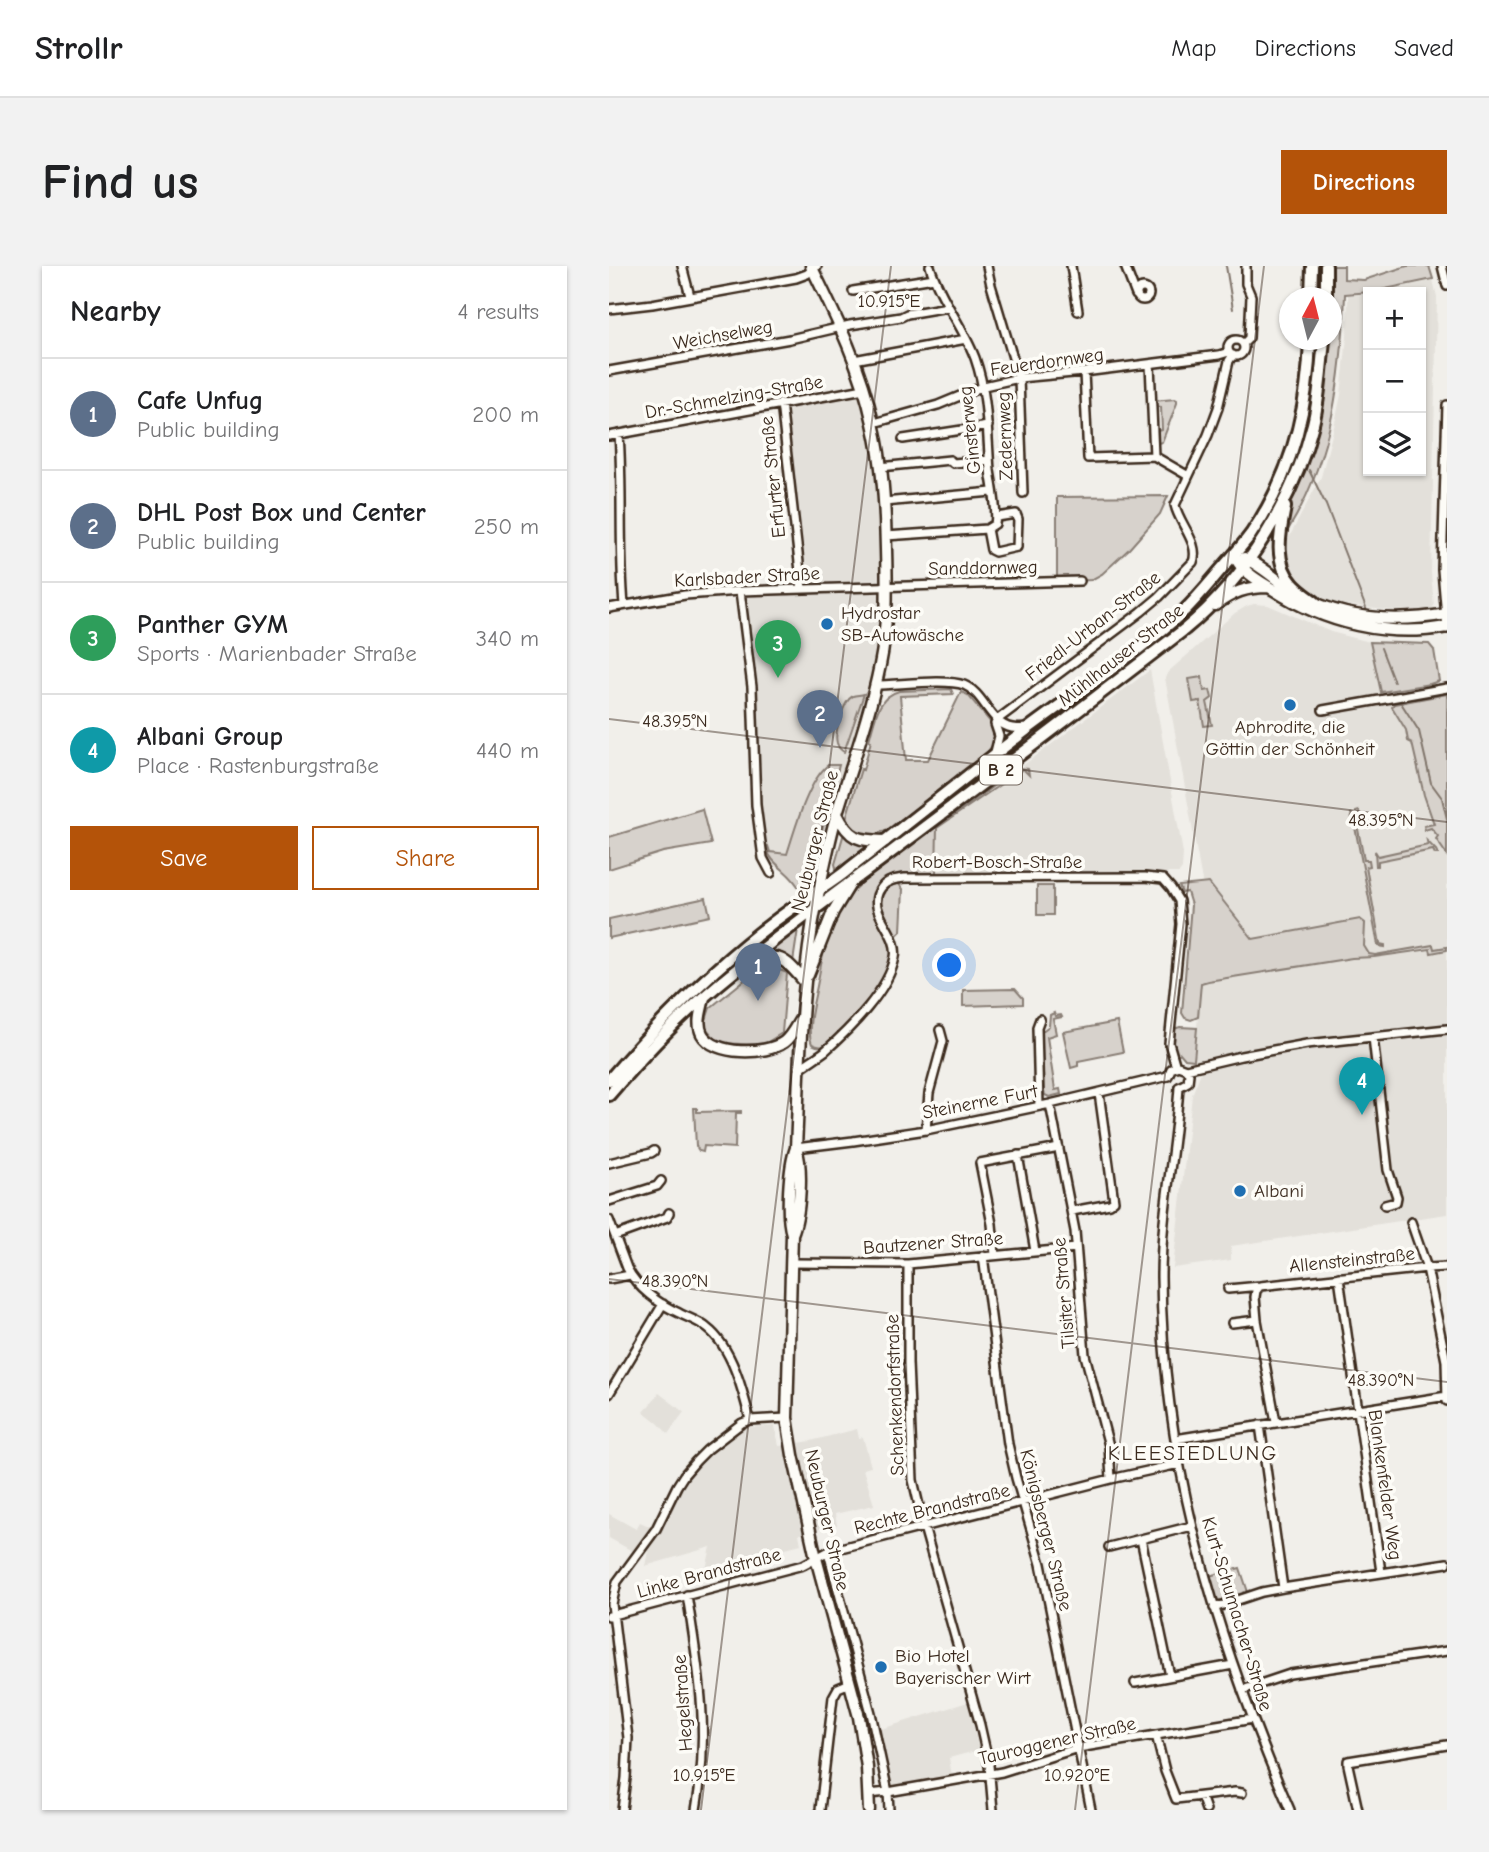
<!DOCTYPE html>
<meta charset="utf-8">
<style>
body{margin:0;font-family:"Comic Neue",sans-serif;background:#f2f2f2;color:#202124}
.controls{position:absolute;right:21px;top:21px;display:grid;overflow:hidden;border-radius:0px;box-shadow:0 2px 5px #0004}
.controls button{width:63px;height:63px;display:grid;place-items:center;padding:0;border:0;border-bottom:2px solid #e0e0e0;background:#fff;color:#202124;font:35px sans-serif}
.compass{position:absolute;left:670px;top:21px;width:63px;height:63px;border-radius:50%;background:#fff;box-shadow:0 2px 5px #0004;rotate:7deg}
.you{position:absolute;left:341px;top:700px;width:24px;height:24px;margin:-18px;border:5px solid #fff;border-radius:50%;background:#1a73e8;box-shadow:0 0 0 10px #1a73e833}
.badge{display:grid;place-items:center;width:46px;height:46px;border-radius:50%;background:#b45309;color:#fff;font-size:23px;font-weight:700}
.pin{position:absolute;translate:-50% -58px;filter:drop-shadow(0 2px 4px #0008)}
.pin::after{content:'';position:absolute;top:37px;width:24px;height:21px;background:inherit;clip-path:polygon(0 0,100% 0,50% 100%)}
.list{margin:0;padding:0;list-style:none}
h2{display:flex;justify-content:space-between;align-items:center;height:91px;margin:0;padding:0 28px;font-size:30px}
h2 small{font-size:23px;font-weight:400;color:#757577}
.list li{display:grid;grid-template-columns:46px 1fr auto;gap:21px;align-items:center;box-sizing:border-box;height:112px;padding:0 28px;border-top:2px solid #e0e0e0}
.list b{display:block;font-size:26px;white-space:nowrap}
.list p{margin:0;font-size:23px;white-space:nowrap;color:#757577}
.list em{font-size:23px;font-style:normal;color:#757577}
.actions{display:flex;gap:14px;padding:21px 28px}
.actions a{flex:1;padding:16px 0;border:2px solid #b45309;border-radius:0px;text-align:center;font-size:24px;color:#b45309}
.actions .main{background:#b45309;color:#fff}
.icon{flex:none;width:38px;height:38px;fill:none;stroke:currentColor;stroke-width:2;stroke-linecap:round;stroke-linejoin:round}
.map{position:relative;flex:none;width:838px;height:1544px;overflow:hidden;border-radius:0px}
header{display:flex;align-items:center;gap:42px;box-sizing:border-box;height:98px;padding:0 35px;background:#fff;border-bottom:2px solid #e0e0e0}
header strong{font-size:33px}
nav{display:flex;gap:38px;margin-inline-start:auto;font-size:24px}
.intro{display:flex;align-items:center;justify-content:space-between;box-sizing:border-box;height:168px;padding:0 42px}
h1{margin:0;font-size:49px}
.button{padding:18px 32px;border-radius:0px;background:#b45309;color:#fff;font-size:24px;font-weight:700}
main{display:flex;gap:42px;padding:0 42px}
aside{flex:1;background:#fff;border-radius:0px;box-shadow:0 2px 5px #0004}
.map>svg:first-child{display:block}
.built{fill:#e3e0da}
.green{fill:#d7d2cc;stroke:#897e75;stroke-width:2}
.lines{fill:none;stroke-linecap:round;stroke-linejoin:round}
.stream{stroke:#80746b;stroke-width:2}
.street-casing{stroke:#3b2a1e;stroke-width:12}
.secondary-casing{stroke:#3b2a1e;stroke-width:15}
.primary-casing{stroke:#3b2a1e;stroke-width:16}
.street{stroke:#fdfcf7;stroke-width:7}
.secondary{stroke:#fdfcf7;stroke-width:10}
.primary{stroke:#fdfcf7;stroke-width:10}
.ticks{fill:none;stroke:#3b2a1e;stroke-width:2;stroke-opacity:0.45}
.poi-dot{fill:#1f6fb2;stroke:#fdfcf7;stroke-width:2.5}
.labels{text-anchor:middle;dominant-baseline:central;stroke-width:7;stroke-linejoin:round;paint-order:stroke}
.shield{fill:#fdfcf7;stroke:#75695f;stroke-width:2}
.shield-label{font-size:18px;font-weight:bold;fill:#3b2a1e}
.street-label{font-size:19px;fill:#3b2a1e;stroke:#fdfcf7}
.poi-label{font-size:19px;fill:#3b2a1e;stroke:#fdfcf7;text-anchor:start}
.neighbourhood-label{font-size:21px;letter-spacing:2px;fill:#3b2a1e;stroke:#fdfcf7}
.ticks-label{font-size:18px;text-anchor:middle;fill:#3b2a1e;stroke:#fdfcf7;stroke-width:7;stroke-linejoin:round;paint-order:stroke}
</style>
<header>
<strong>Strollr</strong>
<nav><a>Map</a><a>Directions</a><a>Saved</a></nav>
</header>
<div class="intro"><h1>Find us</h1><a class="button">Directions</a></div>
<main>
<aside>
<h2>Nearby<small>4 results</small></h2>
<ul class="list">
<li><span class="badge" style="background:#5c6f8a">1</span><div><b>Cafe Unfug</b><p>Public building</p></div><em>200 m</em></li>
<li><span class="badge" style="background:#5c6f8a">2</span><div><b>DHL Post Box und Center</b><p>Public building</p></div><em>250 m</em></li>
<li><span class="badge" style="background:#2e9e5b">3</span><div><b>Panther GYM</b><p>Sports · Marienbader Straße</p></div><em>340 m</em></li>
<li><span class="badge" style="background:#0f9aa8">4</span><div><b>Albani Group</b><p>Place · Rastenburgstraße</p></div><em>440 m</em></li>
</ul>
<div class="actions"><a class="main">Save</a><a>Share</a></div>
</aside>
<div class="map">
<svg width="838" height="1544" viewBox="0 0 838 1544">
<rect width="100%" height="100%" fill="#f1efea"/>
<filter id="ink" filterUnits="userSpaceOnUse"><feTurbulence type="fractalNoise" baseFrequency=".0143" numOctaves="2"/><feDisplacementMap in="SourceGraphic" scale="14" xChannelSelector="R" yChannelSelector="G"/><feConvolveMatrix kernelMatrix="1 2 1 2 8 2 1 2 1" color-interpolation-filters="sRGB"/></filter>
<g filter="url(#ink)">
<path class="built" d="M824 14 828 31 822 307 825 340 820 344 783 345 738 339 712 333 692 320 679 302 674 283 712 211 725 161 732 129 738 71 739 29 759 28V205H812V26H769Z
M255 123 268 177 277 364 210 625H190L185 614 180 609 154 592 147 539 143 421 131 325 192 323 172 137Z
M645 338 659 339 722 366 761 376 772 426 788 423 792 443 838 568V948L622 980V994L564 1002 583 829 592 806 590 795 585 794 592 717 611 713 556 412 559 406 626 347 638 340Z
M541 404 574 587 573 603 570 607H327L328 562 431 487Z
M50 1127 75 1146 59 1168 49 1157 35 1146Z
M166 1160 170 1180 202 1175 248 1163 250 1172 254 1171 262 1201 254 1203 265 1239 226 1248 228 1259 190 1268 192 1278 97 1303 102 1281 36 1300 40 1280 50 1264 77 1209 101 1184 134 1161Z
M0 1248 27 1263 31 1256 42 1261 33 1276 25 1286 0 1272Z
M359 1436 370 1484 340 1492 343 1510 283 1521 269 1464Z"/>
<path class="green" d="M717 0H735V13L755 14 798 0H820L824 13 762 26 736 28C733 110 723 193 679 264H675L679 225 697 183 715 74H722V32L717 31Z
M566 133 568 134V137L553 176 549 177 548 165 553 164 552 141 544 140V135Z
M559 230 551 248 520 283 493 308 482 314 448 316V231Z
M761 376 820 378 825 384 830 415 821 418 772 426Z
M593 411 595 425 601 424 603 432 598 436 603 459 595 460 591 435 584 436 580 413Z
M342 423 344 428 291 430 297 494H319L352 426 359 429 383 458 387 470 385 477 373 493 279 563 261 571 248 569 236 556 252 503 254 504 262 475 260 474C266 454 268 431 290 425Z
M255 428 235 486C231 483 230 483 228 477 225 467 234 435 244 430 246 429 253 429 255 428Z
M838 428V589L827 573 829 570 822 562 816 564 815 560 825 558 815 529 803 477 799 475 797 464 783 441 785 438Z
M219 499H230L201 611 191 624C183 606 161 599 157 581L159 580 161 586 178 588C186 563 199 515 219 499Z
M410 502 419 503 420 509 414 503 328 562 327 607 288 611 289 617 294 623 292 665 283 674C289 717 248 748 222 776 214 781 211 782 203 778 197 764 205 735 208 720 213 694 217 665 231 643 245 620 265 607 285 591 324 562 366 536 403 505Z
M93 543 102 578 54 586 0 603V571Z
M750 545 751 552 747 553 755 594H760L761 600 757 601 771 678 776 679V681L770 680 769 679 745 556 743 554 742 547 744 551H747V546Z
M235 567 258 578 257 581 231 601 227 602 226 598Z
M818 575 827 584 829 588H826L824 584 769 595V600H767L766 585 769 590 819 579Z
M600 617 644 673 751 653 756 657 755 680 760 688 766 689 824 679 825 683 838 681V684L822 687 821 683 765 691 743 692 599 715 592 717 589 751 582 754 576 752 573 747 582 639 578 626 573 627 570 620Z
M428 620H444V649H428Z
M97 632 101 650 0 672V653Z
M189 663 184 696 161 686 162 684Z
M161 700 178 707 173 767 154 779 110 777 95 760 101 742 148 704Z
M406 723 414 732V738L354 740V724Z
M445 747 446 750 452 749 453 751 444 753 447 768 438 771 446 824 451 823 452 828 440 831 436 829 435 826 432 766 440 760 441 749Z
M508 756 514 786 469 795V800L462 802 454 766Z
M571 761 588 762 585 794 576 793 571 787 568 789 564 777 565 763Z
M85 842H88V846L132 845V847H127L126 882 95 880 94 886 90 885 87 880Z
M631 1302 639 1326 614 1334H609L605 1330 600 1310Z"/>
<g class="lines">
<path class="stream" d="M617 0 624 43
M700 204 717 239 758 345
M772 382 785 416
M792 437 810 465 822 517 833 532 838 553"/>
<g class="street-casing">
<path id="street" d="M73 0 81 30
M378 0 382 19 410 112 414 227
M462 0 469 45
M516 0 527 29
M833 0 838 20
M528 28a6 6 0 1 1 12 0a6 6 0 1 1-12 0Z
M244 25 325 12
M0 43 43 38 187 12 198 8 208 0
M619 82a8 8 0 1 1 16 0a8 8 0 1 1-16 0Z
M634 78 640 72 642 30 637 18V0
M245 94 357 73
M541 98 545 190
M0 105 181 73 241 59 292 51 298 48 339 41
M475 106 479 192 545 190 576 208
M172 137 193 323
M265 157 329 139 375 120 410 112 475 106 610 89 620 86
M10 168C14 225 10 282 15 339
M0 170 255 123
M294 173 379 160
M271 201 341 194 344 197 380 194
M275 236 383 226
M378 263 382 284 386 286 408 281 409 253 407 248 388 251
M277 270 378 263 386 258C389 246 383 218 381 204 378 166 379 129 366 92 354 60 331 33 321 0
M131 325 143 421 147 539 154 592 162 607
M0 342 76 329 131 325 471 315
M838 363 833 304 838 139
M267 419C289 419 337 412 355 419 375 427 381 458 403 462 408 463 415 462 420 462
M714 444 838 422
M388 454 532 346 550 331 584 296C591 277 570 258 566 239L599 169 609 142 620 95 624 89
M386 486 390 470 386 458 388 454
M764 771 779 904 788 931 787 936 776 939
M190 803C198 797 208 791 216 785 241 763 280 724 286 691 291 666 255 645 272 622 278 614 287 613 296 612L536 611 554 613 562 622 570 635 572 658 560 777 567 801
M570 821C566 885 552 948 552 1011 553 1197 608 1375 681 1544
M570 821 579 816 580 808 577 803
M441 838 466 965 476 1089 500 1180 502 1213
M430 840 428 761 431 753
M317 864 320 827 334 775 331 764
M187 882 244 875 317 864 441 838 559 810 562 803 569 800 577 803 632 790 698 778 838 763
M409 889 426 985
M0 897 42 887 45 885
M0 935 48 920 52 915
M463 945 501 938 505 935 490 827
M0 954 18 1002C28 1022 50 1038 70 1047 79 1052 90 1055 98 1062 123 1081 134 1125 141 1154
M802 956 818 1002 837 1095 838 1135
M6 970 58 951 60 947
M386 989 383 958 371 897 450 882
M374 990 399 1178 407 1212 432 1298 482 1544
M182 997 299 998 467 982
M299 998V1097L304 1214 315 1261 371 1459 380 1499 384 1544
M730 1011 772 1306
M0 1013 21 1009
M619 1023 651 1020
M623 1057 648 1054
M0 1128 54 1038
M667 1156 648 1054 646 1031 647 1025 651 1020 818 1002 838 1001
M651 1159 674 1322
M566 1173 838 1130
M532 1273 561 1410
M500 1281 583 1260
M219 1286 262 1447 279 1526 280 1544
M78 1329C90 1405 101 1466 87 1544
M605 1342 653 1326 674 1322 838 1297
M0 1350 194 1299 220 1285 502 1213 570 1198
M526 1417 624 1399
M633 1424 681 1408 838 1385
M547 1469 556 1505 567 1533 626 1526 633 1527
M260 1528 279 1526 393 1506 469 1482 644 1453
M592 1530 597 1544
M13 1544 17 1512 19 1472 3 1338 8 1316 47 1263 68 1220 75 1209 87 1195 98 1184 133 1157 141 1154 178 1152
M211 1544 224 1431 229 1422 241 1417
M749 1544 739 1499V1495L838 1479"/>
</g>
<g class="secondary-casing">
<path id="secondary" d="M202 0C227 51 252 101 264 157 274 198 276 241 277 283 278 322 279 361 271 399 261 449 243 498 228 547 220 575 214 605 208 634 191 716 191 798 187 882 180 900 177 950 183 968L178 1152 184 1189 207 1292 250 1451 258 1501 260 1544
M625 289C627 293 630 299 634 302 642 311 655 318 665 324 716 357 778 372 838 361
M635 292C655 300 671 318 689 329 735 354 787 357 838 348
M606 339C625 326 636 321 660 321
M228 548C241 574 249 574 276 575
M139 696C171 687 174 691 195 715
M199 709 224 646 241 618
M95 731C93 743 87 756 93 768 105 790 157 789 175 776 182 771 186 762 191 754
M183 968C191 949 194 902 187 882"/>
</g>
<g class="primary-casing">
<path id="primary" d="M702 32 703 0
M717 32V0
M676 241C671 267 664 296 684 318 690 325 698 330 706 336
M0 814C56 749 118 688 189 638 206 626 225 616 241 602 301 556 360 508 420 462 472 423 528 388 576 344 590 330 602 315 615 300 624 290 634 279 642 268 682 210 699 143 701 74
M0 829C30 794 61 760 96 730 159 676 227 628 293 578 388 507 482 435 576 363 636 314 685 234 704 158 711 130 712 102 715 74"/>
</g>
<use href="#street" class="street"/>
<use href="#secondary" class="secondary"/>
<use href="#primary" class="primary"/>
</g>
</g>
<path class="ticks" d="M0 453 838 556M0 1013 838 1116M92 1544 282 0M466 1544 655 0"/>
<g class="poi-dot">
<circle cx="218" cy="358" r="7"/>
<circle cx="681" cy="439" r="7"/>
<circle cx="631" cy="925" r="7"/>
<circle cx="272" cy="1401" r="7"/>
</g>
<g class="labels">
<rect class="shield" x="371" y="489.5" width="42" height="29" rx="5"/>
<g class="shield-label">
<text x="392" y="504">B 2</text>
</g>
<g class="street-label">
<text transform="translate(114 69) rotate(-10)">Weichselweg</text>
<text transform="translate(438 96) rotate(-8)">Feuerdornweg</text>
<text transform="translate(125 131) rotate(-10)">Dr.-Schmelzing-Straße</text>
<text transform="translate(361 164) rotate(-96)">Ginsterweg</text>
<text transform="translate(396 170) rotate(-92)">Zedernweg</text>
<text transform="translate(164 211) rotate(-96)">Erfurter Straße</text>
<text transform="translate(374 302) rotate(-1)">Sanddornweg</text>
<text transform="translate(138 311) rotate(-3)">Karlsbader Straße</text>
<text transform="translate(484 360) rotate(-38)">Friedl-Urban-Straße</text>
<text transform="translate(512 389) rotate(-38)">Mühlhauser Straße</text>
<text transform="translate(206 575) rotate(-76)">Neuburger Straße</text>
<text x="388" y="596">Robert-Bosch-Straße</text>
<text transform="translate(371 836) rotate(-11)">Steinerne Furt</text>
<text transform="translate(324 977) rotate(-4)">Bautzener Straße</text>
<text transform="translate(743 994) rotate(-6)">Allensteinstraße</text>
<text transform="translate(455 1027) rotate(-95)">Tilsiter Straße</text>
<text transform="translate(286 1129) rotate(-92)">Schenkendorfstraße</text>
<text transform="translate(776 1219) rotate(82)">Blankenfelder Weg</text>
<text transform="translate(323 1243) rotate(-14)">Rechte Brandstraße</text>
<text transform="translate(218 1254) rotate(77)">Neuburger Straße</text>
<text transform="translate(437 1264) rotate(76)">Königsberger Straße</text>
<text transform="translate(100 1307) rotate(-15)">Linke Brandstraße</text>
<text transform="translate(628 1348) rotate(73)">Kurt-Schumacher-Straße</text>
<text transform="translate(74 1437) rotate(-94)">Hegelstraße</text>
<text transform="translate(448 1475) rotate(-13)">Tauroggener Straße</text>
</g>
<g class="poi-label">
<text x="232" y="347">Hydrostar<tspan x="232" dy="22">SB-Autowäsche</tspan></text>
<text x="681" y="461" text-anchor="middle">Aphrodite, die<tspan x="681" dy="22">Göttin der Schönheit</tspan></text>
<text x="645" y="925">Albani</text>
<text x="286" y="1390">Bio Hotel<tspan x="286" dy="22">Bayerischer Wirt</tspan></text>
</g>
<g class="neighbourhood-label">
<text x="584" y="1187">KLEESIEDLUNG</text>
</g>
</g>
<g class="ticks-label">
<text x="280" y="41">10.915°E</text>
<text x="66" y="461">48.395°N</text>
<text x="772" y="560">48.395°N</text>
<text x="66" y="1021">48.390°N</text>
<text x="772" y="1120">48.390°N</text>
<text x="95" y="1515">10.915°E</text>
<text x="468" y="1515">10.920°E</text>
</g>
</svg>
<div class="controls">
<button>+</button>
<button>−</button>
<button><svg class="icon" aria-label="layers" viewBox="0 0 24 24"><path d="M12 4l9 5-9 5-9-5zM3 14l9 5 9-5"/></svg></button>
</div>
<svg class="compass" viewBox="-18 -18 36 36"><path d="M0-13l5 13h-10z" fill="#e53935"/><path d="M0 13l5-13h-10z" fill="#757577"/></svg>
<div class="you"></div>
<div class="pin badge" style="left:149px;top:735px;background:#5c6f8a">1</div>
<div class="pin badge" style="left:211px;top:482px;background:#5c6f8a">2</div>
<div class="pin badge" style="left:169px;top:412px;background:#2e9e5b">3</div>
<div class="pin badge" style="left:753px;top:849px;background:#0f9aa8">4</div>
</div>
</main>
